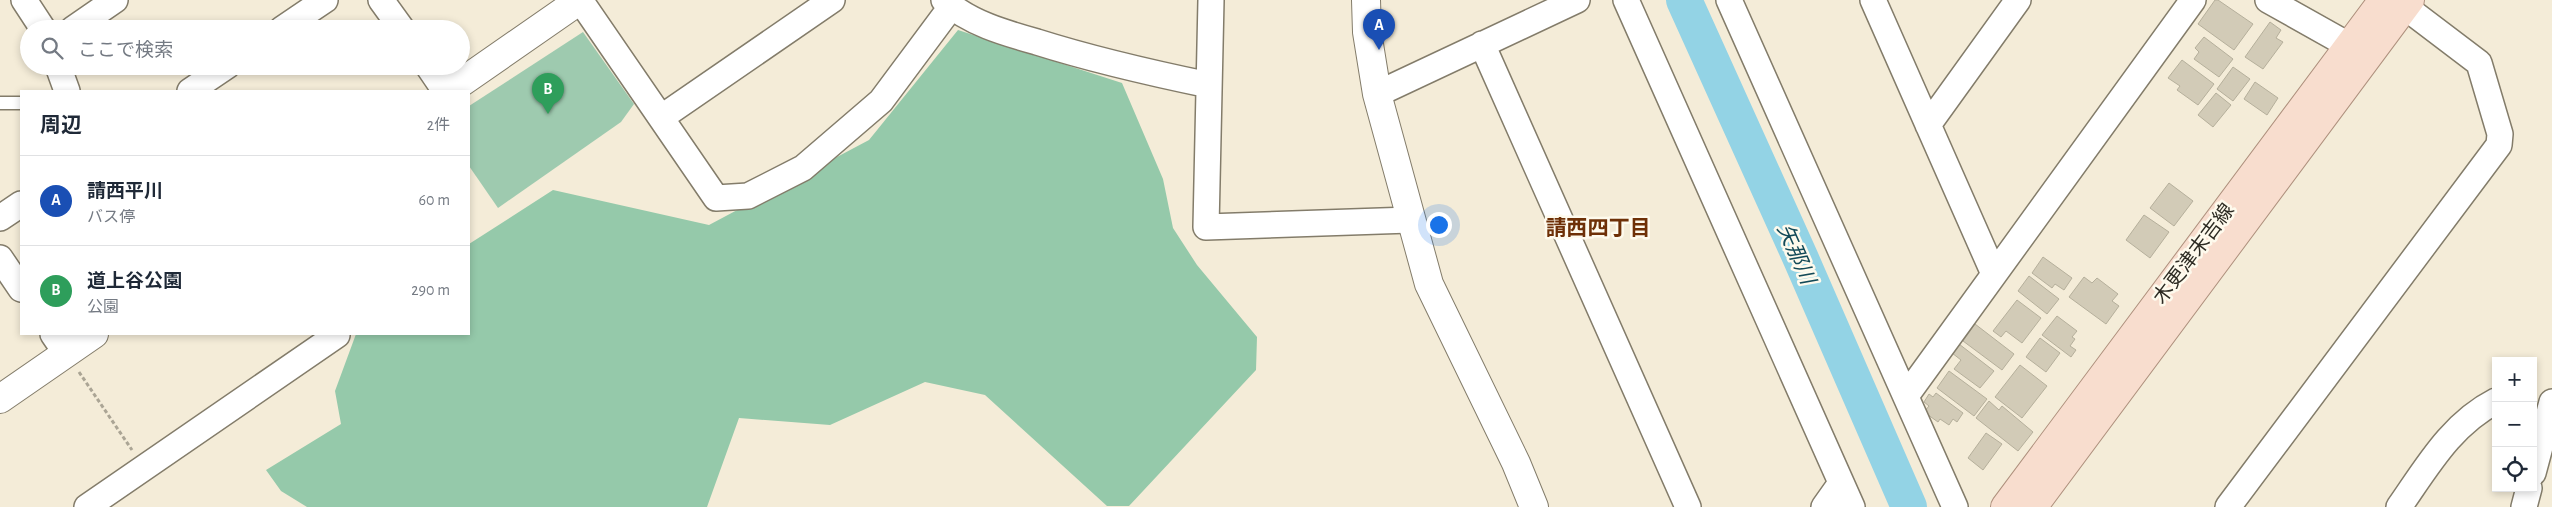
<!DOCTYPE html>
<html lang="ja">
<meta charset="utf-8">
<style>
body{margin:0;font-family:"Alegreya Sans","Noto Sans JP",sans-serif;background:#f6f6f7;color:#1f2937}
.controls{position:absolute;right:15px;bottom:15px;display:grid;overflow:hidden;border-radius:0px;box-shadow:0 2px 8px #0003}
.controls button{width:45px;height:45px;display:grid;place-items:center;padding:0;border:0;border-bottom:1px solid #e0e1e3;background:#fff;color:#1f2937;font:25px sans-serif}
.you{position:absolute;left:1438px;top:224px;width:18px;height:18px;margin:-12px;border:4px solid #fff;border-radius:50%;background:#1a73e8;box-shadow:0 0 0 8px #1a73e833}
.badge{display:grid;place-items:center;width:32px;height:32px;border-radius:50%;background:#b2510d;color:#fff;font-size:16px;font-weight:700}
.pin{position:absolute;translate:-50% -41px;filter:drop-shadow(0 1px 2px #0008)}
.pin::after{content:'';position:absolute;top:26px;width:18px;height:15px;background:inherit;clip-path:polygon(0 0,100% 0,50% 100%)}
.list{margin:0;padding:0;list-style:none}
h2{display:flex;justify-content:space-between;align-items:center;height:65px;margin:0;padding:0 20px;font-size:21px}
h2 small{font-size:16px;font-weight:400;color:#747a83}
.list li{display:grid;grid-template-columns:32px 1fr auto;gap:15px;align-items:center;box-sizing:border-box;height:90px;padding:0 20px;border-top:1px solid #e0e1e3}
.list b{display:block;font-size:19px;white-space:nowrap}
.list p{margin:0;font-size:16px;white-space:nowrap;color:#747a83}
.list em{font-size:16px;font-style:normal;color:#747a83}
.icon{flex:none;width:28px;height:28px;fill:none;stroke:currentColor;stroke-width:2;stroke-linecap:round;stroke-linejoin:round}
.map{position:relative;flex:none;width:2552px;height:507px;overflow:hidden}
.search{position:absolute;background:#fff;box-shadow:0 2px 8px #0003;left:20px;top:20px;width:450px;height:55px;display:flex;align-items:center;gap:12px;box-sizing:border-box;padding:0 18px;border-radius:28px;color:#747a83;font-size:19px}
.panel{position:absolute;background:#fff;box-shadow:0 2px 8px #0003;left:20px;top:90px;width:450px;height:245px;border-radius:0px}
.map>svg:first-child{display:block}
.green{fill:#9ecaaf}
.forest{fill:#95c9aa}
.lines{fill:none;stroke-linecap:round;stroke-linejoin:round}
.river{stroke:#93d3e5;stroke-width:36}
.building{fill:#d2cbb7;stroke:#b5af9b}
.service-casing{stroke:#837c6a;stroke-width:15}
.minor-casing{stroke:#837c6a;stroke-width:28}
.tertiary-casing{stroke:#837c6a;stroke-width:30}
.primary-casing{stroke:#ae907d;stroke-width:30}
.path{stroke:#aba595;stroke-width:3;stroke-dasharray:4 2.5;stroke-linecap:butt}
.service{stroke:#fff;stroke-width:12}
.minor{stroke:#fff;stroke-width:25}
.tertiary{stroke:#fff;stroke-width:28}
.primary{stroke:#f8ddce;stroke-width:28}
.labels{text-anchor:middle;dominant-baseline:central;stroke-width:5;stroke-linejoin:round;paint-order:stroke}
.street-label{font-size:20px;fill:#2d2b23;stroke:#fefaed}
.neighbourhood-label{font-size:21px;font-weight:bold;fill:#6e3007;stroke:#fefaed}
.water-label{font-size:21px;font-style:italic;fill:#134a58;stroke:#fefaed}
</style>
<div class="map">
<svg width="2552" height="507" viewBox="0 0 2552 507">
<rect width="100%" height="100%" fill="#f4ecd8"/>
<path class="green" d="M583 32 634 104 621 122 498 208 469 166V106Z"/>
<path class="forest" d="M958 30 1122 83 1163 179 1173 228 1197 265 1257 337 1256 370 1129 506H1107L985 395 925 382 830 425 739 418 707 507H307L281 491 266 470 341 424 335 391 356 334H469V244L553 190 709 225 869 140Z"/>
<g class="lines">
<path class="river" d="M1684 0 1801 259 1909 507"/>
</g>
<path class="building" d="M2215 0H2218L2253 24 2234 50 2198 24Z
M2270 22 2281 30 2276 38 2283 42 2263 69 2245 57Z
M2204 37 2233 59 2219 77 2194 59 2199 52 2195 48Z
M2182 60 2214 84 2198 105 2177 90 2180 86 2168 78Z
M2233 67 2250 79 2233 101 2217 89Z
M2255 82 2278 98 2267 115 2244 99Z
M2216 93 2231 105 2213 127 2198 115Z
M2169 183 2193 201 2174 226 2150 208Z
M2144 215 2169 232 2150 258 2126 240Z
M2043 257 2072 278 2064 290 2055 284 2052 288 2032 273Z
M2029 276 2059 299 2047 314 2018 291Z
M2084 277 2092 283 2097 278 2118 294 2112 301 2119 306 2106 324 2069 297Z
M2017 300 2041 318 2022 343 2006 331 2001 337 1993 331Z
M2057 316 2077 331 2072 337 2075 339 2070 346 2076 350 2071 357 2042 335Z
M1975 324 2014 354 2002 370 1963 341Z
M2040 338 2060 353 2046 372 2026 357Z
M1959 344 1994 371 1980 388 1954 369 1961 360 1952 353Z
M2020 365 2047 386 2022 418 1995 397Z
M1949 371 1987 399 1974 416 1937 388Z
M1936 393 1963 413 1957 422 1953 419 1949 425 1940 419 1938 422 1924 412 1929 406 1924 402 1929 394 1933 397Z
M1989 401 1999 410 2002 406 2033 432 2018 451 1976 418Z
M1986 433 2002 444 1983 470 1968 458Z"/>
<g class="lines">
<g class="service-casing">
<path id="service" d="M0 103H21"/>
</g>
<g class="minor-casing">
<path id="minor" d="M24 0 43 29
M381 0 402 29
M580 0 716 198 748 196 803 168 881 101 951 7
M944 0C969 23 1005 33 1037 42 1094 60 1151 73 1209 85
M1211 0 1206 227 1410 220
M1626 0 1852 507
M1729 0 1955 507
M1873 0 1994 274
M2268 0 2366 55
M73 29 115 0
M282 29 325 0
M1482 44 1688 507
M58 66 67 91
M428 66 445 91
M190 91 227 66
M1377 94 1577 0
M662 117 832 0
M1928 125 2018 0
M0 218 21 204
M0 258 21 289
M53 334 66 353
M1906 396 2193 0
M2533 473 2552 402
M87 507 337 335 335 334
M1824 507 1841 483
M2228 507 2499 145 2500 134 2479 63 2396 0
M2399 507C2427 467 2451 424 2496 401
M2524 507 2529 488"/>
</g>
<g class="tertiary-casing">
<path id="tertiary" d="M1366 0 1367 32 1377 94 1429 284 1516 463 1534 507
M449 91 580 0
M0 399 94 334"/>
</g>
<g class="primary-casing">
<path id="primary" d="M2005 507 2383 0
M2033 507 2410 0"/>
</g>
<path class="path" d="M79 372 132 450"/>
<use href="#service" class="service"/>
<use href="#minor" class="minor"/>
<use href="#tertiary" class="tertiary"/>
<use href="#primary" class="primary"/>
</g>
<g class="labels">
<g class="street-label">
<text transform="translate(2194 254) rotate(-53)">木更津末吉線</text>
</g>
<g class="neighbourhood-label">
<text x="1598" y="228">請西四丁目</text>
</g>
<g class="water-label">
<text transform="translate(1796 254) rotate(66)">矢那川</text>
</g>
</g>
</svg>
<div class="controls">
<button>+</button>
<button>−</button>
<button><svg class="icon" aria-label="locate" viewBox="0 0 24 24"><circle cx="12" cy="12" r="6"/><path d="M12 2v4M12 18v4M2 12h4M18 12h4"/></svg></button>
</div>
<div class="you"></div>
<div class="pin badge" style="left:1379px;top:50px;background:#1a4fb4">A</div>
<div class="pin badge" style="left:548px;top:114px;background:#2e9e5b">B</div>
<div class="search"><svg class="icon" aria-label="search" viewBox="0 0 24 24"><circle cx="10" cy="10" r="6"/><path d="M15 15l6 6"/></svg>ここで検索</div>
<section class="panel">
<h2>周辺<small>2件</small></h2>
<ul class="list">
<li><span class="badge" style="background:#1a4fb4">A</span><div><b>請西平川</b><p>バス停</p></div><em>60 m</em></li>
<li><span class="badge" style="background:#2e9e5b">B</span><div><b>道上谷公園</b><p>公園</p></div><em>290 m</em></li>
</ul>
</section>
</div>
